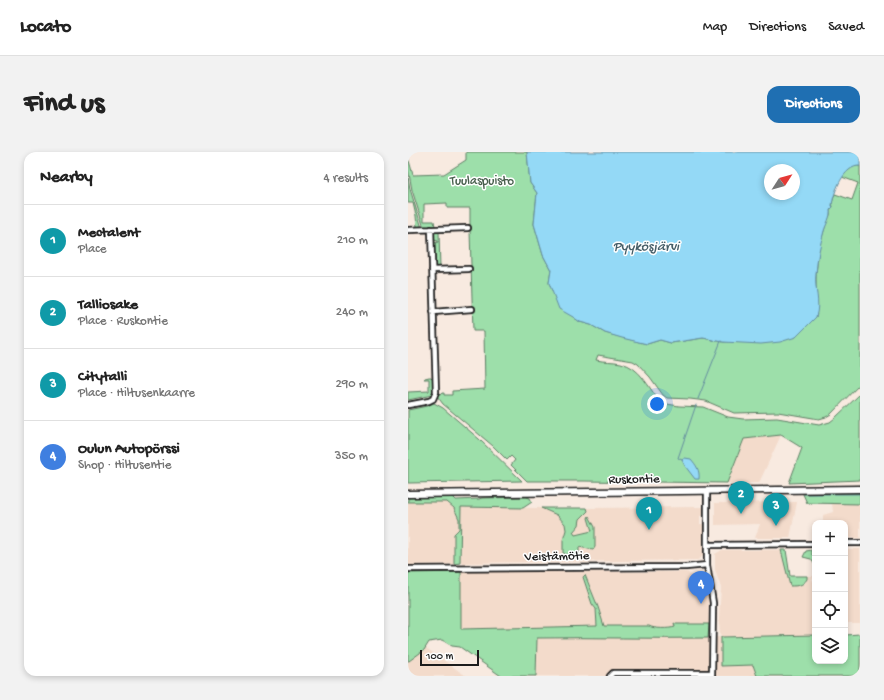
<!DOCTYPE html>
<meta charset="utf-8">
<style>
body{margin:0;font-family:"Gochi Hand",sans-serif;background:#f2f2f2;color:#222}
.controls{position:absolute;right:12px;bottom:12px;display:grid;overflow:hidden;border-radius:8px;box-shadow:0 2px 6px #0003}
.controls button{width:36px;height:36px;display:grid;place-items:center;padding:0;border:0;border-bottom:1px solid #e0e0e0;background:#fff;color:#222;font:20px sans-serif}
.compass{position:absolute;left:356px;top:12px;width:36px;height:36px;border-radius:50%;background:#fff;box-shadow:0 2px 6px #0003;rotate:54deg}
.scale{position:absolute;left:12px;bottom:10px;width:59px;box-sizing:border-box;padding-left:4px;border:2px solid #1c1c1c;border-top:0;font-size:11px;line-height:14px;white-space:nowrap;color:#1c1c1c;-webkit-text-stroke:3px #fff;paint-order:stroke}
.you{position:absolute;left:249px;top:252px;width:14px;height:14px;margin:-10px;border:3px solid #fff;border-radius:50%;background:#1a73e8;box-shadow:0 0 0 6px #1a73e833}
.badge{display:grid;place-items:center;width:26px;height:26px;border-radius:50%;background:#1f6fb2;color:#fff;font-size:13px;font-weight:700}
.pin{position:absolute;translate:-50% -33px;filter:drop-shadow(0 1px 2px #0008)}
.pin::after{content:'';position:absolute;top:21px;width:14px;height:12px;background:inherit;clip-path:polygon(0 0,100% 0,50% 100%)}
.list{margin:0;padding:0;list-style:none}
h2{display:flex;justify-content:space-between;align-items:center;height:52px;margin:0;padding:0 16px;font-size:17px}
h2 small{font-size:13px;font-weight:400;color:#767676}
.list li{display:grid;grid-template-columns:26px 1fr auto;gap:12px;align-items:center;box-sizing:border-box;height:72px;padding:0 16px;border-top:1px solid #e0e0e0}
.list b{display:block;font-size:15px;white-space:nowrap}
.list p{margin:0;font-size:13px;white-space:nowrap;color:#767676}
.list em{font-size:13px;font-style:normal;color:#767676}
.icon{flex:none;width:22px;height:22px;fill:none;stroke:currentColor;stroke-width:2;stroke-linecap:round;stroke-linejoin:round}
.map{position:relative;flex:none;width:452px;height:524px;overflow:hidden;border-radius:12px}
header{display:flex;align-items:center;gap:24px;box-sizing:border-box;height:56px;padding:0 20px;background:#fff;border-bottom:1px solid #e0e0e0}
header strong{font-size:19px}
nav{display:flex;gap:22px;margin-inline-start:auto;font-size:14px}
.intro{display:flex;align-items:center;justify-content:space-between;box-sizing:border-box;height:96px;padding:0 24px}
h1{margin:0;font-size:28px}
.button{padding:10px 18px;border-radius:12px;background:#1f6fb2;color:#fff;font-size:14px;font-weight:700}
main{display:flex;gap:24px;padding:0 24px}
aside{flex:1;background:#fff;border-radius:12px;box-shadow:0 2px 6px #0003}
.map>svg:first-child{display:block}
.built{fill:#f3dbcb}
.green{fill:#9ddfaa;stroke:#5c7e63}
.water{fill:#94d9f6;stroke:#648d9f;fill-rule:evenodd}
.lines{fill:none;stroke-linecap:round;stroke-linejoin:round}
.stream{stroke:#648d9f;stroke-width:1}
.street-casing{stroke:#1c1c1c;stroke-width:8}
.secondary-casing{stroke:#1c1c1c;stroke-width:9}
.street{stroke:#fff;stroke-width:4.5}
.secondary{stroke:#fff;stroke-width:6}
.labels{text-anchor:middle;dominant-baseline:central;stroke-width:3;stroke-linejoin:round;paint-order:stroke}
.park-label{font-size:13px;fill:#49604e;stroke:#fff}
.street-label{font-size:13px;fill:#1c1c1c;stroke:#fff}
.water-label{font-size:14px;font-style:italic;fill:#465e68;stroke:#fff}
</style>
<header>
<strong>Locato</strong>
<nav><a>Map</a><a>Directions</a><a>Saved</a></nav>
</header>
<div class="intro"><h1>Find us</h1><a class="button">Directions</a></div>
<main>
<aside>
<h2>Nearby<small>4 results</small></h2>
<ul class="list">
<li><span class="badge" style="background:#0f9aa8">1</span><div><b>Mectalent</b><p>Place</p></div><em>210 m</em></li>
<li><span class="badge" style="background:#0f9aa8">2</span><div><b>Talliosake</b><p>Place · Ruskontie</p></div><em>240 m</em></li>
<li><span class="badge" style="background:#0f9aa8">3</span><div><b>Citytalli</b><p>Place · Hiltusenkaarre</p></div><em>290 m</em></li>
<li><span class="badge" style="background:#3f7fe0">4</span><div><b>Oulun Autopörssi</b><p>Shop · Hiltusentie</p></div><em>350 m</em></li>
</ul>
</aside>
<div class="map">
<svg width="452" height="524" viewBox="0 0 452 524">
<rect width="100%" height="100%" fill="#f8eae0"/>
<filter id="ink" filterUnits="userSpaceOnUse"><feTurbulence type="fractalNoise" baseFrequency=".025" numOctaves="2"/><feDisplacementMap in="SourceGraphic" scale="8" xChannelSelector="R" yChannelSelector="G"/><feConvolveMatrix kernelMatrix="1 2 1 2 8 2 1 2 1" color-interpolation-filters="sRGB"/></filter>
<g filter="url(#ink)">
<path class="built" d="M373 283 351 331H319L336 287Z
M0 350H39L46 356 51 367V377L50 379 46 382V412L0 413Z
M389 350 382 386H347L352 372 307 373V351Z
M424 351 452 352V386H437V371H415V363L425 360Z
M53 355 133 356 149 363 157 372 158 378 155 388 171 407V395L185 398 187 375 180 366 184 379 167 383 165 380 171 373 172 367 180 359 179 356 295 355V364H292V372H295V404L290 408 52 411Z
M437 397H452V471H437Z
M314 398H373L382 434 397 431 399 428V424H406L404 427 405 429 407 430V483L313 485 345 513 349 524H128L129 486 197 485 252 486H300L313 485 312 482 311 466 313 436 307 418V402Z
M53 420H279L300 436 301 472H267V475L263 476H244L240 474H196L190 455 177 423 175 425 184 452 188 457 189 474 53 477Z
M0 491H11L58 524H0Z"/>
<path class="green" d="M58 0H119L122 31 129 41 126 72 135 103 143 118 141 131 165 165 172 170 183 173 197 181 239 192 252 188 263 191 295 186 316 190 388 185 408 165V122L411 95 419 69 422 63V58L425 55 424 51 427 42 444 48 450 31 434 25C438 19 444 13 452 14V232L423 262 418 265 411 267 370 260 326 261 298 249 282 247 259 246 255 243 242 225 230 212 225 209 190 203 188 208C196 210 205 209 213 211 233 216 239 234 251 248V251L253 253 259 252 271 254 295 255 320 265 335 267 369 266 411 273 422 270 427 266 452 242V328L381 331 394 296 373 283 336 287 319 331 176 329H119L103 313 107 308 103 304 99 308 85 294 35 252 29 244 30 242 36 241V243H44V239L77 237 76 179H65L62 79H59L60 78 56 73H62V56H39V51L16 52V69H26L27 74 26 75 16 76 4 38 0 16V5L5 23 36 22 58 8Z
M0 26 2 37 13 73V75L12 76 9 75 8 64 5 51H0Z
M28 79H38V80H31L32 116H29L26 113V91L30 90V89L25 88 26 82Z
M21 225H23L25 227 26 239 24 243 0 248V240L21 239V227H16L17 226Z
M26 251 35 256 71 287 114 329 0 331V258L19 254Z
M395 340H452V352L399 351 395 342Z
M45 345 48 348 71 347 74 346 118 345 122 346 124 350 115 356 53 355 52 411 46 412V382L51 377V367L46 356 39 350H0V346Z
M133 356H179L180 359 172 367 171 373 165 380 167 383 184 379 180 366 181 364 187 375V395L185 398 171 395V407L155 401V388L158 378 157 372 149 363Z
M373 398H378L382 424H399V427C395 434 389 434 382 434Z
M404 398V403H407V413L403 407 395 405 398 399Z
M53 420V477L189 474 188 457 184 452 175 425 177 423 190 455 196 474H241C246 477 261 477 267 475L266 471 268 472H301L300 486C243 487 186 485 129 486L128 524H93L52 495 44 494 34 488 21 490 16 498 1 509H0V421Z
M452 482V524H349L345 513 313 514V485L407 483V509H437V483Z"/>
<path class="water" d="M119 0H452V14C436 13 425 41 424 54L425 55 422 58C423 65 418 72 416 79 412 93 409 107 408 122 406 138 413 148 408 165L388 185 372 190 353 192 315 190 295 186 263 191 252 188 239 192 214 186 197 181 183 173 172 170 165 165 151 157 141 131 143 118 135 103 126 72 129 41 122 31ZM362 18H386V42H362Z
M277 306 283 307C288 313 292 318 291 327H287L277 314 274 308Z"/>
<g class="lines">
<path class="stream" d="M290 247 313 189
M274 308 270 306 288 253
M396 342H452"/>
<g class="street-casing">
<path id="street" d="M0 78 60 76
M24 118 61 117
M25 160 64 157
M0 253 21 249 25 247 28 240 23 77
M299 339V413L305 451 304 524
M437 391H452
M299 393 407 392
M0 417 278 415 299 413
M202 524 205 521H304"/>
</g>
<g class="secondary-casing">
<path id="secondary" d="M0 342 452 337"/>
</g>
<use href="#street" class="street"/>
<use href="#secondary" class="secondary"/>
</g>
</g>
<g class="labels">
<g class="park-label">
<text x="74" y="29">Tuulaspuisto</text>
</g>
<g class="street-label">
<text transform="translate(226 328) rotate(-1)">Ruskontie</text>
<text transform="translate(149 405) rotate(-1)">Veistämötie</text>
</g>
<g class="water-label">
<text x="238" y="95">Pyykösjärvi</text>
</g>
</g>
</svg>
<div class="controls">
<button>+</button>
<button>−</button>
<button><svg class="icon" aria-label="locate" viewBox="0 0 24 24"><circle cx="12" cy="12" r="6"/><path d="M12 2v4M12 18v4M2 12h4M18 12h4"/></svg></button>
<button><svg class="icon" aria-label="layers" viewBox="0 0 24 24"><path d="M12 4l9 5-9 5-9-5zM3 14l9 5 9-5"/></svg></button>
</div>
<svg class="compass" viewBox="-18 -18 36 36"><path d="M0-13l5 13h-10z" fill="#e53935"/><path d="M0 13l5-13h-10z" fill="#767676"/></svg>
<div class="scale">100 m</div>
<div class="you"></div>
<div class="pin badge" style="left:241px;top:378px;background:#0f9aa8">1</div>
<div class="pin badge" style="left:333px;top:362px;background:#0f9aa8">2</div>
<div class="pin badge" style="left:368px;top:374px;background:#0f9aa8">3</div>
<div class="pin badge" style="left:293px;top:452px;background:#3f7fe0">4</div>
</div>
</main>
